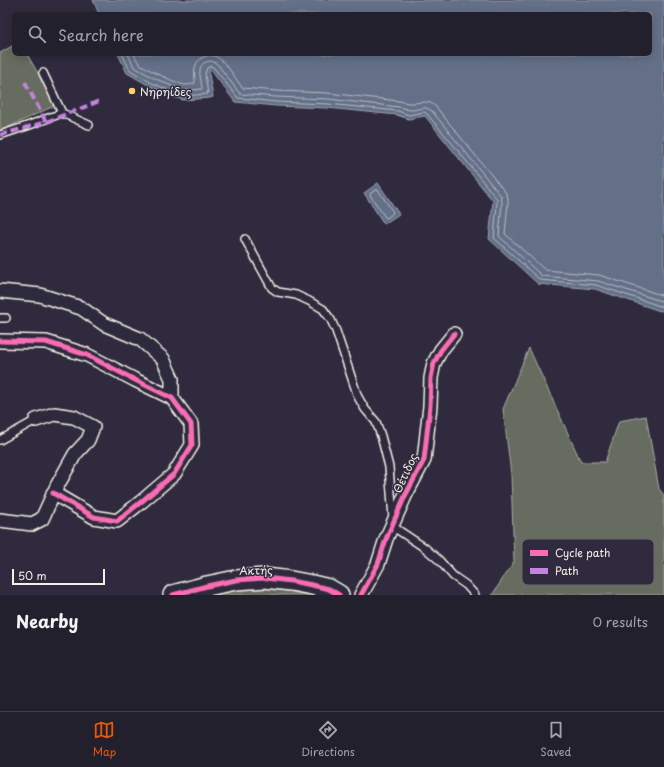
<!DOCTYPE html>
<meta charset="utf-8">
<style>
body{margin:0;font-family:"Playpen Sans",sans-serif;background:#2f2d3a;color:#f1f3f6}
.scale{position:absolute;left:12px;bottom:10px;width:93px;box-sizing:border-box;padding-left:4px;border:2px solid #f4f1e8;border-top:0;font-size:11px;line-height:14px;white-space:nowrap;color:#f4f1e8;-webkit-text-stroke:3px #2f2a3d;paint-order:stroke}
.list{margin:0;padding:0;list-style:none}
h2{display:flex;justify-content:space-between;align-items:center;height:52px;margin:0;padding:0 16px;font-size:17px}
h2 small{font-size:13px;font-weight:400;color:#a3a3aa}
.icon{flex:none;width:22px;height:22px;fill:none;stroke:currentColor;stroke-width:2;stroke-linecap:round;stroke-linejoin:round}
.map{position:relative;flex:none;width:664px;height:595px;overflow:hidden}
.search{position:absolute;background:#23202e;box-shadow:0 2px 10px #0003;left:12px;right:12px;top:12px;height:44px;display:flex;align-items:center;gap:10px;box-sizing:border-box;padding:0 14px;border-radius:6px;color:#a3a3aa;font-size:15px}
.sheet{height:116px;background:#23202e}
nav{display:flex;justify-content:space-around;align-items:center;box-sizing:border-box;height:56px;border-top:1px solid #403e4a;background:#23202e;font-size:11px;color:#a3a3aa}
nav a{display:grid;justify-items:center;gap:2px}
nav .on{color:#ea580c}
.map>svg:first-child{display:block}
.green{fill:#666c5f;stroke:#adaea4}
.water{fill:#646f88;stroke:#9ea3ae}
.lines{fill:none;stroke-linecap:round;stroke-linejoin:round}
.shore{stroke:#babdc2;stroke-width:1}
.lane-casing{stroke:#f4f1e8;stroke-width:10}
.street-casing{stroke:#f4f1e8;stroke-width:16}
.secondary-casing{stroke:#f4f1e8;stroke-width:22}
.lane{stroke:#2f2a3d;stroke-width:7}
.street{stroke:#2f2a3d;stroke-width:13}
.secondary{stroke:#2f2a3d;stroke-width:19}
.quiet{stroke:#c483df;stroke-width:4;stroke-dasharray:8 4;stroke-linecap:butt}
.cycleway-casing{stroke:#2f2a3d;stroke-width:8}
.cycleway{stroke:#f96db3;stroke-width:5}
.poi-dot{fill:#ffd166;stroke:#2f2a3d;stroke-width:1.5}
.labels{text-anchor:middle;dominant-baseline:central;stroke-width:3;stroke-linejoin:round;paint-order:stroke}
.poi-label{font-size:11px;fill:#f4f1e8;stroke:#2f2a3d;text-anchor:start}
.street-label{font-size:11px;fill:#f4f1e8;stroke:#2f2a3d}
.key{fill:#2f2a3d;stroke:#6a6670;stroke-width:1}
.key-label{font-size:11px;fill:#f4f1e8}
</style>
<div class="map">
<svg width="664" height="595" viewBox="0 0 664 595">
<rect width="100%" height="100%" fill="#2f2a3d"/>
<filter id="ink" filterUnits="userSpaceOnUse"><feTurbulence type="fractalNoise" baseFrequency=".025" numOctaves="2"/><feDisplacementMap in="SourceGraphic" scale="8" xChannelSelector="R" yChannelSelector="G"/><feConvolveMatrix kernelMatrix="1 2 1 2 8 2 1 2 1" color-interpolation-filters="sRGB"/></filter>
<g filter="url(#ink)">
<path class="green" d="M14 45V54H27L56 105 0 131V53Z
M529 348 581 462H605L619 421 646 416 659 489 664 495V595H492L514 562 511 474 503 409Z
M239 588 297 589 312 595H215Z"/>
<path class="water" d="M93 0H664V310L660 311 595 289 538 284 489 239 493 201 425 116 409 119 397 115 327 108 276 106 235 102 210 69 209 74 213 97 210 98 183 100 171 96 148 85 127 73 118 54H650V14H99Z
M378 183 399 214 384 224 364 193Z"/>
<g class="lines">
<path class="shore" d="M122 54 130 70 150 82 172 92 184 96 208 94 205 74 207 68 211 66 214 68 238 98 276 102 328 104 398 111 409 115 424 112 426 113 451 142 497 199V202L494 238 540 280 596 285 660 306 664 307
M128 54 134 67 152 77 174 87 184 91 202 89C202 81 195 67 206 62 211 60 215 62 218 65L240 94 276 97 328 99 399 107C402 107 405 109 409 110 418 111 423 104 432 111L501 196 502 202 499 236 542 276 598 281 661 301 664 302
M134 54C136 57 137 61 139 63 144 68 178 84 185 85 189 85 192 84 195 83 195 74 192 64 202 58 221 46 233 78 243 88L277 91 328 93 399 101C403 101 407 104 412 103 422 103 428 99 436 107L506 193 508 198V203L505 234 545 270 599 275 664 296
M376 190H378L393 212 392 214 387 218 385 217 370 195 371 193Z"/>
<g class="lane-casing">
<path id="lane" d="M43 73 62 113
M0 135 27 126 62 113 89 125
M245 239 272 288 278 292 296 295 309 301 323 309 331 320 336 331 358 397 365 409 376 422 381 436 389 467 393 518
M0 318H6
M0 440 36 420
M392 526 425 548 439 560 453 576 466 585 475 595"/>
</g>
<g class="street-casing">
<path id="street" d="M0 291 40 295 81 308 104 324 140 339 163 359 172 379V398
M0 341 46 342 87 355 135 380 172 398 191 424 192 445 174 474 141 502 117 521 94 517 53 493
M0 520 32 524 42 519 57 486 75 454 88 440 93 427 74 417 54 414 36 420
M361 595 378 564 386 539 405 496 424 460 430 406 431 378 434 363 441 350 454 334"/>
</g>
<g class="secondary-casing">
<path id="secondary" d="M173 595 207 586 236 580 265 578 291 581 312 585 329 589 339 595"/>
</g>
<use href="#lane" class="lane"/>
<use href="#street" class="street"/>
<use href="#secondary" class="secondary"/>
<path class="quiet" d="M25 82 46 122
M0 135 46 122 102 100"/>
<g class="cycleway-casing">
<path id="cycleway" d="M0 341 46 342 87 355 135 380 172 398 191 424 192 445 174 474 141 502 117 521 94 517 53 493
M173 595 207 586 236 580 265 578 291 581 312 585 329 589 339 595
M361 595 378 564 386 539 405 496 424 460 430 406 431 378 434 363 441 350 454 334"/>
</g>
<use href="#cycleway" class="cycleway"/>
</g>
</g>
<circle class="poi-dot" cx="132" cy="91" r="4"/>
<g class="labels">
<g class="poi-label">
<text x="140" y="91">Νηρηίδες</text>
</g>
<g class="street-label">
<text transform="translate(405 473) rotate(-65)">Θέτιδος</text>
<text transform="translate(256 570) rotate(-1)">Ακτής</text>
</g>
</g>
<rect x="522" y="539" width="132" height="46" rx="6" class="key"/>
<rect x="530" y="550" width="18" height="6" fill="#f96db3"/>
<rect x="530" y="568" width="18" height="6" fill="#c483df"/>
<g class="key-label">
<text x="555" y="557">Cycle path</text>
<text x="555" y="575">Path</text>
</g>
</svg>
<div class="scale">50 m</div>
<div class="search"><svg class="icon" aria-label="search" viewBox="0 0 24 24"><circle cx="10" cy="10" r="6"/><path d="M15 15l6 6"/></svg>Search here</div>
</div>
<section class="sheet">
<h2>Nearby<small>0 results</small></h2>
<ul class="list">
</ul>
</section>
<nav>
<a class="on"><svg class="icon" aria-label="map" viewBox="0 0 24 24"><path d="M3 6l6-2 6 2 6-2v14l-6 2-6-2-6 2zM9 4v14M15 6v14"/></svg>Map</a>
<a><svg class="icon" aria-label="directions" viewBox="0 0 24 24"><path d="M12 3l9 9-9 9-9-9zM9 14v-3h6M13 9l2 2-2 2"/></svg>Directions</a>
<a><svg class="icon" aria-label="saved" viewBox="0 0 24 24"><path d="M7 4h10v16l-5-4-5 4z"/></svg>Saved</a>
</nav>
